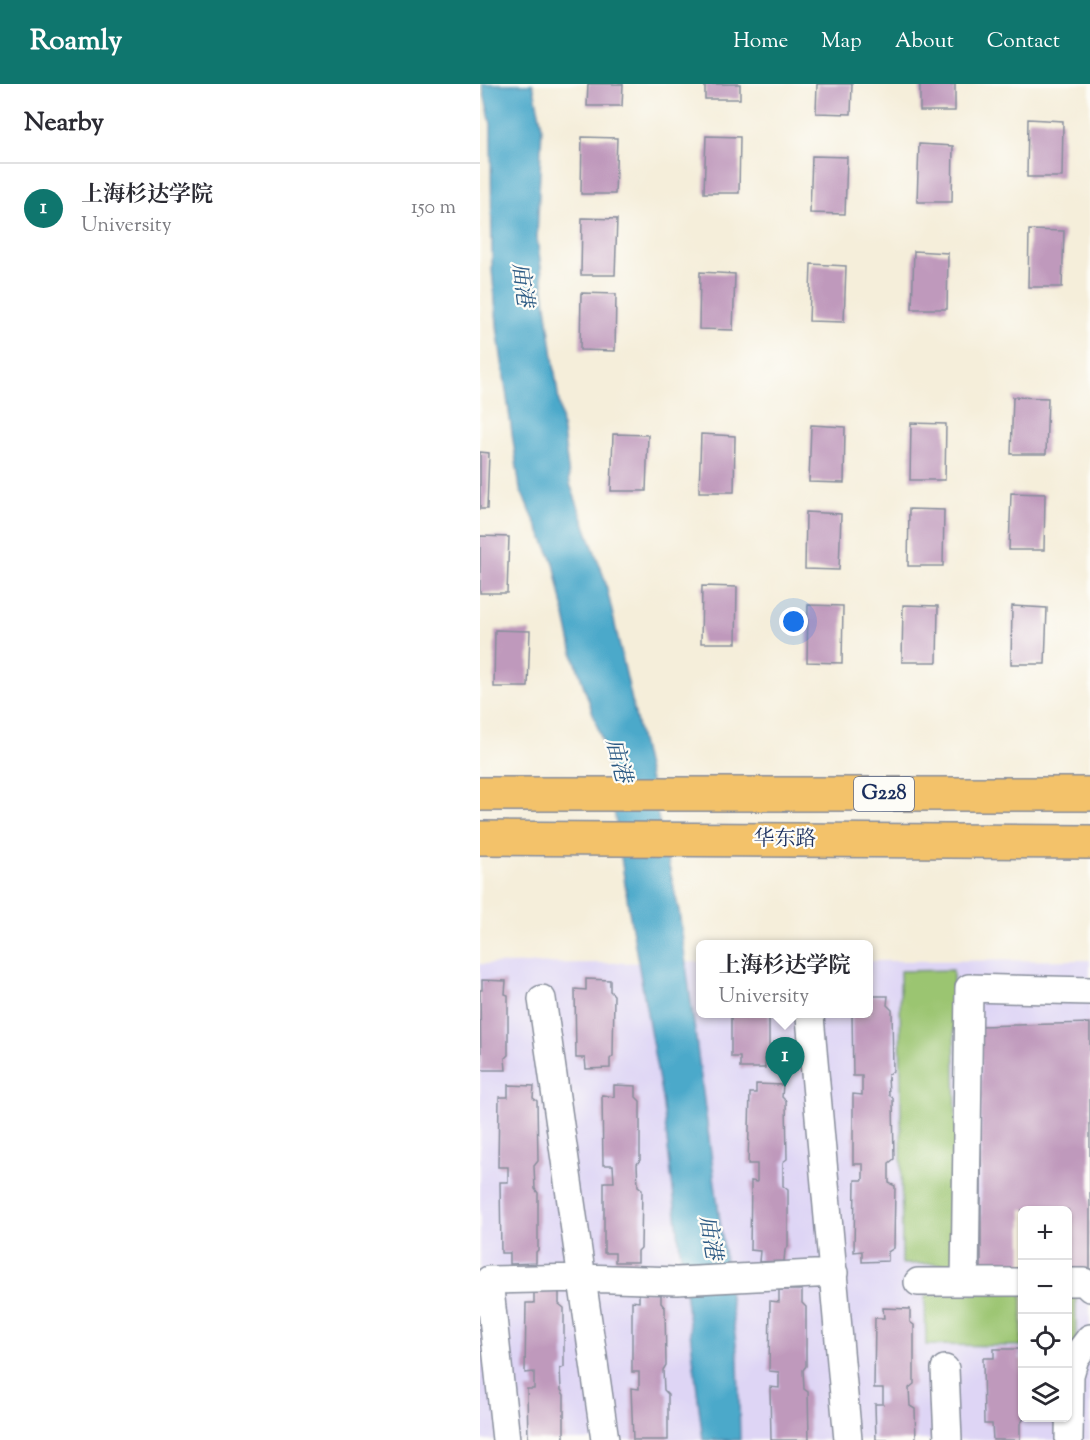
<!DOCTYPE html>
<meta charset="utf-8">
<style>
body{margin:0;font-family:"Sorts Mill Goudy","Noto Serif SC",serif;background:#f2f2f3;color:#2b2b33}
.controls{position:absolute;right:18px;bottom:18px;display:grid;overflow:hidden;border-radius:9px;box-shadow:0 2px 4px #0004}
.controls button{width:54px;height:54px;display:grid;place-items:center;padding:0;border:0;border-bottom:2px solid #e1e1e2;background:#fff;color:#2b2b33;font:30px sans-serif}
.you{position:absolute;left:314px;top:538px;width:21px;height:21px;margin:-15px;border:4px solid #fff;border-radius:50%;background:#1a73e8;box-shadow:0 0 0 9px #1a73e833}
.badge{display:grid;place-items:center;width:39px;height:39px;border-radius:50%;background:#0f766e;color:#fff;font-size:20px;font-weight:700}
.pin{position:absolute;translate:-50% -50px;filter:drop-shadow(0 2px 3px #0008)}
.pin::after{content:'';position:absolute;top:32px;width:21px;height:18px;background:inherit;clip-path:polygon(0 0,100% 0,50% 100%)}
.popup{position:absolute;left:216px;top:856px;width:177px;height:78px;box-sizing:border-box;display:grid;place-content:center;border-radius:9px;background:#fff;filter:drop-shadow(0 2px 4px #0005);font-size:20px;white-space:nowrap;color:#7c7c81}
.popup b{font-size:22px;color:#2b2b33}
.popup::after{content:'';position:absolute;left:50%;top:100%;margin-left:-12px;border:12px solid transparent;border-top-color:#fff}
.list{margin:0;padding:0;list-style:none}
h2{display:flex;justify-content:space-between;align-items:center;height:78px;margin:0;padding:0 24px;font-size:26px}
h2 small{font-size:20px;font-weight:400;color:#7c7c81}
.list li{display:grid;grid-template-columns:39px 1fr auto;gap:18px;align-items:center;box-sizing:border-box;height:90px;padding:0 24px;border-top:2px solid #e1e1e2}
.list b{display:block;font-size:22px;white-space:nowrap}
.list p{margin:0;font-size:20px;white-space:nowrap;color:#7c7c81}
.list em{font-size:20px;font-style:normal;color:#7c7c81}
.icon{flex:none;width:33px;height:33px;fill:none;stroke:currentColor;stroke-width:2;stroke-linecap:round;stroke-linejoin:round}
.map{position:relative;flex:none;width:610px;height:1356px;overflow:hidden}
header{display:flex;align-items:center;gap:36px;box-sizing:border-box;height:84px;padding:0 30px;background:#0f766e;color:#fff}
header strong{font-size:28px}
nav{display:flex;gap:33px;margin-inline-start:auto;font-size:21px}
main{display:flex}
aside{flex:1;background:#fff}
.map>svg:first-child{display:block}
.built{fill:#ded5f5;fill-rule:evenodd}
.green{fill:#9bc571;stroke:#5b7a68;stroke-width:1.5}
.water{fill:#4ca9ca;stroke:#346c94;stroke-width:1.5}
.building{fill:#bf99bc}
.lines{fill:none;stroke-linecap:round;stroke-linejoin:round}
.minor-casing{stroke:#888e9c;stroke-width:30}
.highway-casing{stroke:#888e9c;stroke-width:36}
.minor{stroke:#fff;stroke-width:27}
.highway{stroke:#f3c26a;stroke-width:33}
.labels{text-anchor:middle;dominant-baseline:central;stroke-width:4.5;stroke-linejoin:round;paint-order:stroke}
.shield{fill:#fdfcf7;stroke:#5f6c8c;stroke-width:1.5}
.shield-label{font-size:20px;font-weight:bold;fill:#1b2f5e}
.street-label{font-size:21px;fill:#1b2f5e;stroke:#fdfcf7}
.water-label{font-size:22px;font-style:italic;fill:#2c5a84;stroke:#fdfcf7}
</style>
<header>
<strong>Roamly</strong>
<nav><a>Home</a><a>Map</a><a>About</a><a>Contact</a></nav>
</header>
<main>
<aside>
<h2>Nearby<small></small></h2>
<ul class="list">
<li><span class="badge">1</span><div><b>上海杉达学院</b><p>University</p></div><em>150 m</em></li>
</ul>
</aside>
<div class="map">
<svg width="610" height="1356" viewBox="0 0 610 1356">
<rect width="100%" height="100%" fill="#fdfcf7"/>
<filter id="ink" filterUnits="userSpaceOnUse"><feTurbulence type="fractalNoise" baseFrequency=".0167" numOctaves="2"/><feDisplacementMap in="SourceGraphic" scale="12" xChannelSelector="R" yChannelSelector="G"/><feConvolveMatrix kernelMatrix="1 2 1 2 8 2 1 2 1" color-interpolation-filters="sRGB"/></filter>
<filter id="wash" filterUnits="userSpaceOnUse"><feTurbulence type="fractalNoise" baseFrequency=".008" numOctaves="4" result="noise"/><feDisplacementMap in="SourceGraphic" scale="24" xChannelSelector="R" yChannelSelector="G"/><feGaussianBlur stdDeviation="1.35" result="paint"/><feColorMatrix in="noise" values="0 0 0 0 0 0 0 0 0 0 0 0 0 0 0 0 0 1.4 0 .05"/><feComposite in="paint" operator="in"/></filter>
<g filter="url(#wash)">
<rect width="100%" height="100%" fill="#f5eeda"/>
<path class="built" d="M610 876V1356H0V880L221 878V930H389V877ZM542 1126H588V1334H542Z"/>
<path class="green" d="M473 886 479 1180H422L420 887Z
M588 1206H596V1262H588Z
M542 1208V1262L446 1261 445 1211Z"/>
<path class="water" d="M2 0H53L62 42 57 154 90 400 125 496 199 827 258 1274 260 1356H223L182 1014 149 827 125 665 93 570 74 479 40 405 18 250 12 186 11 40Z"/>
<g id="blocks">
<path class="building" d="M108 0H143L142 22H107Z
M225 0H260V15H225Z
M337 0H372L371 30 336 29Z
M440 0H475V27H440Z
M548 35 583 37 582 93H547Z
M226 52 260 53 259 109H224Z
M102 53 137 54 135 110H101Z
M439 60 473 62 472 118H437Z
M332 72 367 73 365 130 330 129Z
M102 134 137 135 135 191H101Z
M549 146 584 147 582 203H548Z
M434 167 468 169 467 225H432Z
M331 180 366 182 364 238 329 237Z
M220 188 255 190 253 246 219 245Z
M101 209 136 210 135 267 100 266Z
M533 313 568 314 566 370H531Z
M431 339 466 340 465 396H430Z
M331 341 365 343 364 399 329 398Z
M133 350 168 351 166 407H131Z
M221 350 255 352 254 408H219Z
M0 368 9 369 7 425H0Z
M531 409 565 410 564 466H529Z
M429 425 464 426 463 482H428Z
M326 428 361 430 359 486 325 485Z
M0 452 29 453 27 509H0Z
M222 502 257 503 256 559H221Z
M328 521 363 522 362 579 327 578Z
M423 521 458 522 457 578H422Z
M532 522 567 524 565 580H531Z
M15 546 50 547 48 603H14Z
M106 895 130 896V907L134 911 133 972 130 975V984L106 985 105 974H96L95 905 106 906Z
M2 896 26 897 25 910 28 911V971L25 974 26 986H1L0 906H2Z
M389 912H408L407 921 412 926 413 987 408 991 409 1011 413 1014 414 1075 409 1079V1099L415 1102 414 1164 408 1168V1177L382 1178V1167L374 1168 375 1096H383V1080H373V1010L382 1011V992H373L372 930H389Z
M251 930H289V971L285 975V984H260V973H251Z
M610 939V1185H588V1126H542V1185L501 1184V942Z
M276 1000 303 1001 302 1013 306 1017 307 1075 303 1078V1102L308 1106V1163L305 1166 304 1177 279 1178 280 1167 270 1166 271 1097 277 1098V1080H268L270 1009H276Z
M28 1001 54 1002 53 1014 57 1017 58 1077 54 1082 55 1105 58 1109V1166L56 1168V1179L30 1180V1169H21L20 1098H28V1083H18L19 1013H28Z
M134 1001 156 1002V1013L160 1017V1076L157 1080 158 1102 162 1105 161 1164 158 1167V1178H135V1169H124V1098H134L133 1081H123L122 1011 134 1013Z
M299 1206H322V1219L326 1223V1282L323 1286 324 1305 328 1308 329 1356H291L290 1303 299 1304V1288L289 1287 290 1217 299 1218Z
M159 1207 181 1208V1219L185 1224 186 1281 183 1286 184 1306 188 1310V1356H153L151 1304 159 1305V1288H152V1217L159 1218Z
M54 1208H79V1220L84 1224V1283L80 1285 81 1306 84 1311V1356H48L47 1305H54V1288L45 1289 46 1219H54Z
M403 1224 430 1225V1238L434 1241V1300L429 1304 430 1322 435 1325 436 1356H396L395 1320H403V1304H394L395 1234H404Z
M514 1265H540L539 1274 542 1276 543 1336 540 1340V1356H513L512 1340H504L503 1274H514Z"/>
</g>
</g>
<g filter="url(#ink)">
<use href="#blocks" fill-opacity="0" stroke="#888e9c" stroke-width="1.5"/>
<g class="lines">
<g class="minor-casing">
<path id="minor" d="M62 915 125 1356
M330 933 368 1356
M438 1198H542
M485 1198 489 904 610 907
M588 1198H604L610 1204
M465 1285 468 1356
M26 1356 9 1196 102 1194 197 1197 354 1189
M589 1356 590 1291 595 1274 610 1254"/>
</g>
<g class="highway-casing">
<path id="highway" d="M0 710H610
M0 754 610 758"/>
</g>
<use href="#minor" class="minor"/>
<use href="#highway" class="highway"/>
</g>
</g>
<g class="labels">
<rect class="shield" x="374" y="693" width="60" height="34" rx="4.5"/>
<g class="shield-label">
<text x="404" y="710">G228</text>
</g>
<g class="street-label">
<text x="305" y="756">华东路</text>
</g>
<g class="water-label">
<text transform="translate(41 201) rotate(83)">庙港</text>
<text transform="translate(137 677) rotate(76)">庙港</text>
<text transform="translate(229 1154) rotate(81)">庙港</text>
</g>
</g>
</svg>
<div class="controls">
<button>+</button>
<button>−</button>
<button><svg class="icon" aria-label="locate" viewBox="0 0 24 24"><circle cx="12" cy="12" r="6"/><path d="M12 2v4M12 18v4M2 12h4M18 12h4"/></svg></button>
<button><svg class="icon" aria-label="layers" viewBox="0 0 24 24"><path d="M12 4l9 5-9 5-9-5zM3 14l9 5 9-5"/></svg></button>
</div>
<div class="you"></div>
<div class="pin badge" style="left:305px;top:1003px">1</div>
<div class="popup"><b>上海杉达学院</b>University</div>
</div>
</main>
